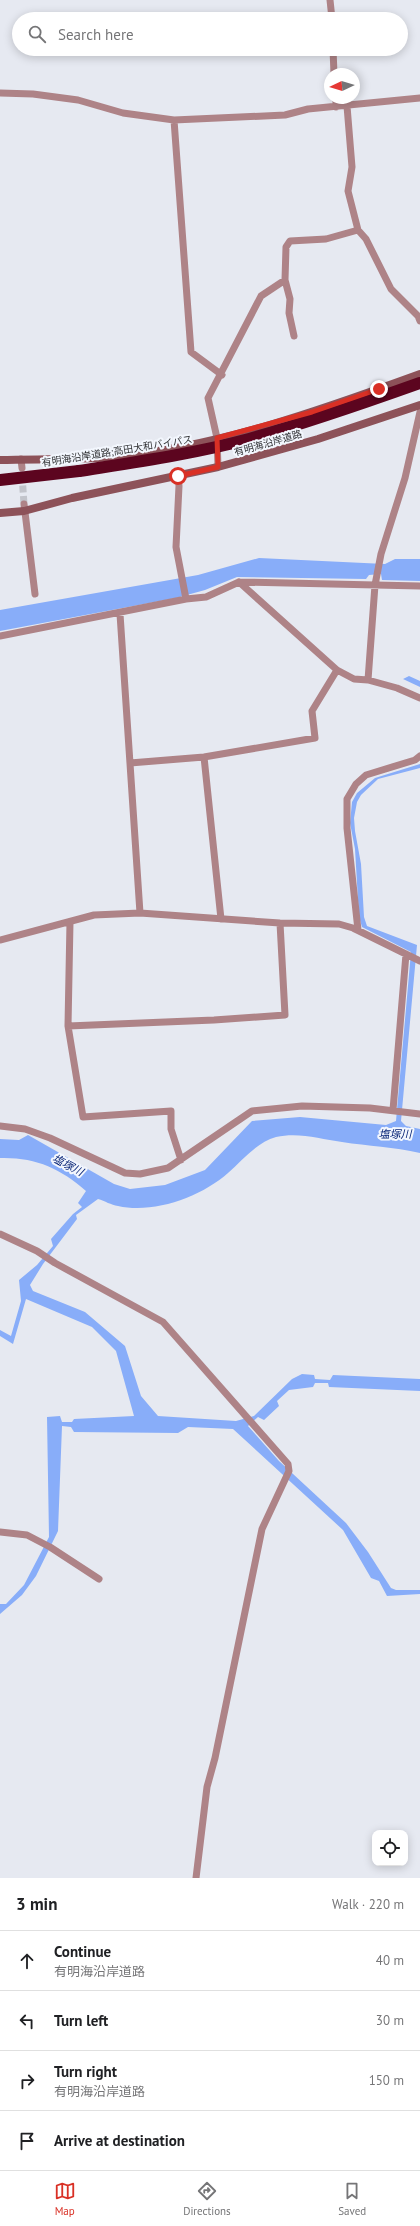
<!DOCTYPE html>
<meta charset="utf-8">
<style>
body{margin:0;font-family:"PT Sans","Noto Sans JP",sans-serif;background:#f6f6f6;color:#202124}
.controls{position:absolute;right:12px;bottom:12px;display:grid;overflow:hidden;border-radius:8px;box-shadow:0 2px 10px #0003}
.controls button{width:36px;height:36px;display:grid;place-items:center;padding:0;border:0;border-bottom:1px solid #e0e0e0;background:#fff;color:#202124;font:20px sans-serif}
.compass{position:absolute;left:324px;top:68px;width:36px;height:36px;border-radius:50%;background:#fff;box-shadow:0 2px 10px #0003;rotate:266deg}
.stop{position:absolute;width:12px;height:12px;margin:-9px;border:3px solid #d93025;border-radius:50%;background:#fff}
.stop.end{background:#d93025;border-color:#fff;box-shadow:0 1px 4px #0008}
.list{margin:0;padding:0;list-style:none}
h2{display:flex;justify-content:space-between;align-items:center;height:52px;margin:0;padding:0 16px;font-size:17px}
h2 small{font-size:13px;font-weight:400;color:#757577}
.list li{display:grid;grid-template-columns:26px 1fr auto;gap:12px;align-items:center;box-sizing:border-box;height:60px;padding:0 16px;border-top:1px solid #e0e0e0}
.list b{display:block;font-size:15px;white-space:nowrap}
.list p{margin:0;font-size:13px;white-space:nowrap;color:#757577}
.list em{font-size:13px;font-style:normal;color:#757577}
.icon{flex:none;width:22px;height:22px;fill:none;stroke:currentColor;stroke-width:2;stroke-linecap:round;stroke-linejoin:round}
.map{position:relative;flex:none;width:420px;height:1878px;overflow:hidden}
.search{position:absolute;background:#fff;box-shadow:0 2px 10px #0003;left:12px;right:12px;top:12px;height:44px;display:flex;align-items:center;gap:10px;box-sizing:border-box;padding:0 14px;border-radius:22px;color:#757577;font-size:15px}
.sheet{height:292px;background:#fff}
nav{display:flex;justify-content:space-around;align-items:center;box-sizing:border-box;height:56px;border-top:1px solid #e0e0e0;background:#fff;font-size:11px;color:#757577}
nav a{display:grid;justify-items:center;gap:2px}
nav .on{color:#d93025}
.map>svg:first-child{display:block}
.water{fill:#88adf9}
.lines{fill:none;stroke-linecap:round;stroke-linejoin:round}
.street-tunnel{stroke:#c2c4cb;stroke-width:7;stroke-dasharray:7 3.5;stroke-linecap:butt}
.street{stroke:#ae8387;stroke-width:7}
.secondary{stroke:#8d5259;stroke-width:8}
.highway{stroke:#5c051f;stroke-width:12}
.highway-bridge{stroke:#5c051f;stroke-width:12}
.route{stroke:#d93025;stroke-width:5}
.labels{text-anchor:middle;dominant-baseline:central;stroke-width:4;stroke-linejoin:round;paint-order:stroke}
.street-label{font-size:10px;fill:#313235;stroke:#f3f7fe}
.water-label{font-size:11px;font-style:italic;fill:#021f73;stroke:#f3f7fe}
</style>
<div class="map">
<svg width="420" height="1878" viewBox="0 0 420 1878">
<rect width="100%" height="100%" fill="#e6e9f1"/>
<path class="water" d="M259 558 385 564 395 559H420V581L382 580 381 574 369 575 366 579 237 577 205 590 176 598 0 631V610L198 575Z
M409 676 420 681V687L403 679Z
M420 764V768L378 779 361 795 357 802 354 818 355 831 361 864 364 917 367 926 417 945 401 1121 406 1126 420 1129V1153C394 1147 368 1146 342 1142 320 1139 299 1132 276 1137 257 1142 242 1161 228 1173 201 1197 154 1214 118 1206 111 1205 105 1201 98 1199L76 1215 77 1219 43 1264 30 1285 33 1291 85 1312 125 1346 141 1396 158 1416 236 1421 254 1416 292 1379 302 1374 314 1375 315 1379 330 1380 333 1375 420 1379V1391L329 1387 328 1383H315L313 1387 289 1390 277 1401 279 1406 264 1420 258 1417 248 1426 279 1461 346 1523 368 1552 391 1588 396 1590H420V1594L387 1596 379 1581 371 1578 343 1530 233 1429 188 1427 178 1433 74 1432 71 1427 62 1426 58 1531 36 1576 22 1595 0 1614V1604H6L24 1585 49 1537 47 1417 60 1416 62 1422H72L74 1419 134 1416 116 1351 92 1327 26 1299 13 1344 0 1336V1330L11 1336 21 1301 19 1280 37 1265 53 1246 51 1239 73 1214 82 1207 78 1203 86 1191C60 1168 35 1157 0 1158V1139L19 1140 28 1135 114 1184 130 1189 165 1185 205 1170 252 1121 300 1117 386 1125 396 1121 411 952 362 927 359 917 355 849 350 823 352 802 357 793 375 778Z"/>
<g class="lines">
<path class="street-tunnel" d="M22 475 24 504"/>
<path class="street" d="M330 0 332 19
M333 49 334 74
M0 93 33 94 78 100 123 113 174 120 285 115 308 109 420 98
M336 98V107
M347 106 352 167 348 191 358 230 366 239 391 289 418 316 420 321
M174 120 191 352 222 375
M285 280 290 299 289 313 294 336
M21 459 22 468
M218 467 217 438 208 398 261 296 285 280 286 247 290 241 326 239 358 230
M178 476 179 486 176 547 186 599
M24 504 35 594
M239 582 337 670 354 679 368 680 397 688 420 698
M120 614 140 913
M0 636 186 599 206 597 239 582 420 586
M368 680 375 585 381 554 405 478 420 412
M204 757 221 919
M130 763 204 757 315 738 312 711 337 670
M70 922 68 1026 83 1117 171 1111V1129L181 1160
M358 930 347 828V799L356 784 366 775 415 760 420 756
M0 940 94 915 140 913 280 923 339 924 353 928 420 961
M68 1026 214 1020 285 1015 280 923
M393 1110 406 954
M0 1126 25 1129 50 1138 125 1173 140 1174 168 1168 252 1111 302 1106 370 1108 420 1114
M0 1234 37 1251 55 1263 163 1322 288 1464 289 1471 262 1529 215 1758 207 1787 196 1878
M0 1532 27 1535 50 1547 99 1579"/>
<path class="secondary" d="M0 460C37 459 75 460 112 457 218 447 321 410 420 374
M0 513 24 511 72 498 218 467 318 439 420 405"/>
<path class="highway" d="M0 480 79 471"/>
<path class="highway-bridge" d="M79 471C136 462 193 454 249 439 307 423 364 403 420 383"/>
</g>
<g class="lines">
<path class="route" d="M178 476 218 467 217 438 312 412 379 389"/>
</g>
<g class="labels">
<g class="street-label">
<text transform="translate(268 443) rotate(-16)">有明海沿岸道路</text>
<text transform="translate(117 451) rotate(-9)">有明海沿岸道路;高田大和バイパス</text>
</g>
<g class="water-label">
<text x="395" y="1134">塩塚川</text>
<text transform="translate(68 1165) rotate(28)">塩塚川</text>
</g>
</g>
</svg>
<div class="controls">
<button><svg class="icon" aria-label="locate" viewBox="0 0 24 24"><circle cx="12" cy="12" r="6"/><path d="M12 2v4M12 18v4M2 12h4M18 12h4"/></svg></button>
</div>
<svg class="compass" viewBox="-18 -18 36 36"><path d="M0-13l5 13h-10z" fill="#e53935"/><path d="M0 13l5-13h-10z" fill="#757577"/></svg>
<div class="stop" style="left:178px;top:476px"></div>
<div class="stop end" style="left:379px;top:389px"></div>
<div class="search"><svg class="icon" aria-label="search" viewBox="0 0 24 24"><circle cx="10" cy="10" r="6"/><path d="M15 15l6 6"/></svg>Search here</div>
</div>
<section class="sheet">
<h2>3 min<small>Walk · 220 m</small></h2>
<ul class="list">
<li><svg class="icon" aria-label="ahead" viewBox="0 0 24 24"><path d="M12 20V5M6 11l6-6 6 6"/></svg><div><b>Continue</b><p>有明海沿岸道路</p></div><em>40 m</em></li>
<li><svg class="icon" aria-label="left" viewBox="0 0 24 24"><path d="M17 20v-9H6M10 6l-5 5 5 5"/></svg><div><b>Turn left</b></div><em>30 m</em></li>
<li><svg class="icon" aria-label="right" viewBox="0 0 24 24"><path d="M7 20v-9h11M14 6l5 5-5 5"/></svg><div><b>Turn right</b><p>有明海沿岸道路</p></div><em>150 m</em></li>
<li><svg class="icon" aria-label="arrive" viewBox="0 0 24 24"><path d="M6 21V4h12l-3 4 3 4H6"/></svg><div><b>Arrive at destination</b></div></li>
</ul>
</section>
<nav>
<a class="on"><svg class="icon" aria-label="map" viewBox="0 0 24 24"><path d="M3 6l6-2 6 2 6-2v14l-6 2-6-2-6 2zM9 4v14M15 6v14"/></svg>Map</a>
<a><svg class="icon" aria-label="directions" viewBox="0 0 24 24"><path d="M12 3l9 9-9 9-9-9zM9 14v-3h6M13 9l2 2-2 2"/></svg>Directions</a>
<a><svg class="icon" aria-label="saved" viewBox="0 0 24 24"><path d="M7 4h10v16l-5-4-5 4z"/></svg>Saved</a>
</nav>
